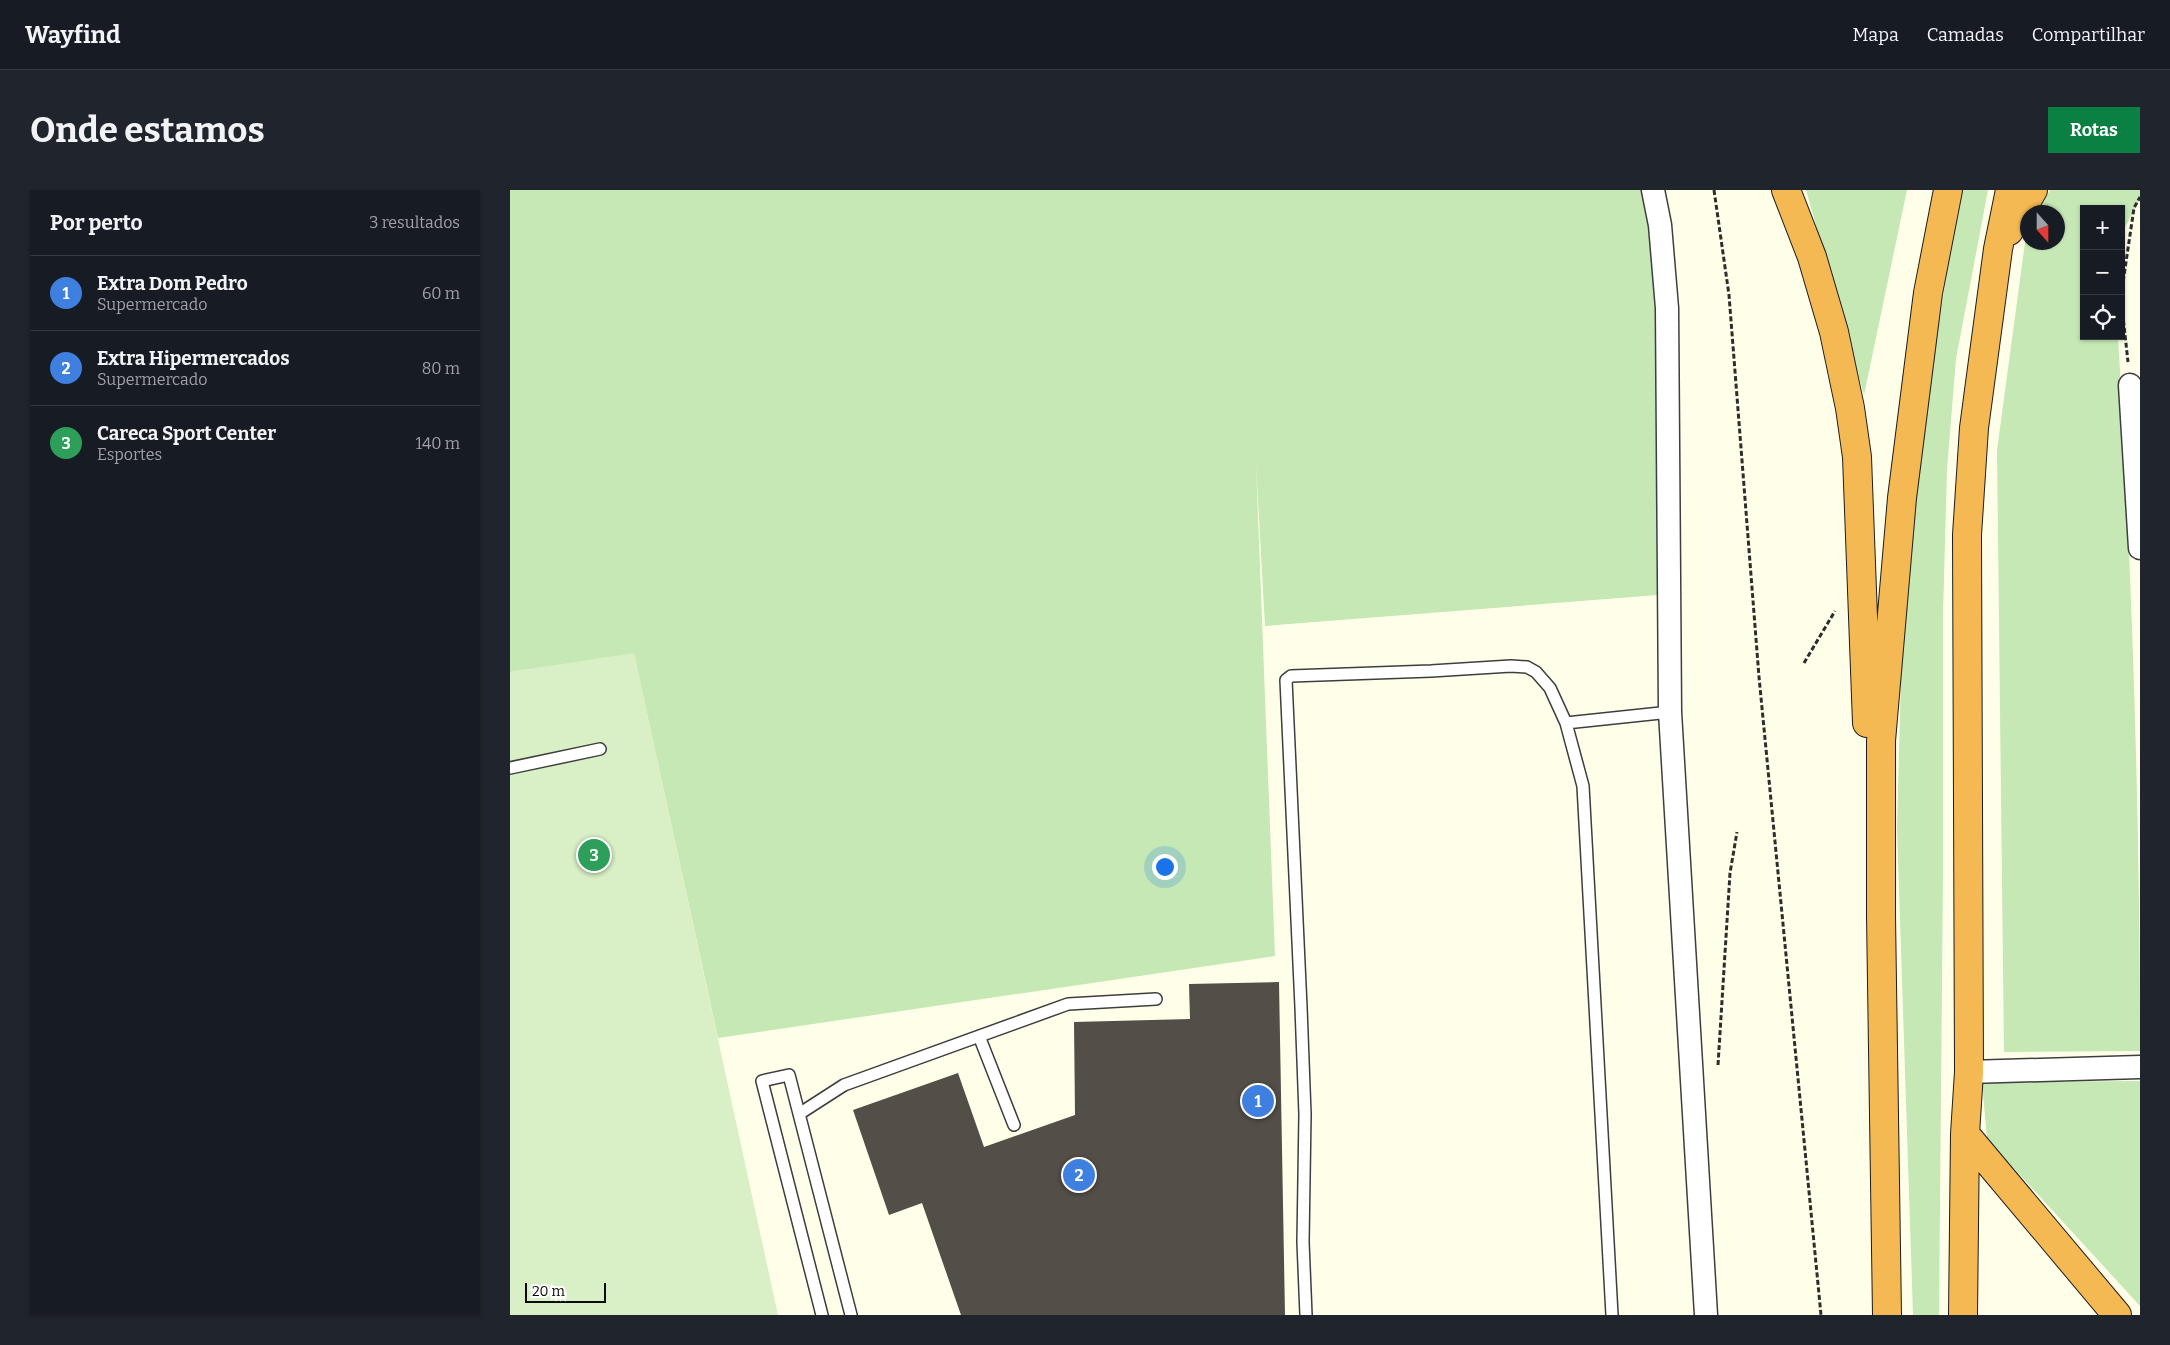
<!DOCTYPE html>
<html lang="pt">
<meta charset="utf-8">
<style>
body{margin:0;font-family:Bitter,serif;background:#20242c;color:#f1f3f6}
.controls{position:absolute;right:15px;top:15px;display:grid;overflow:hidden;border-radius:0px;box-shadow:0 1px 4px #0004}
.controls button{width:45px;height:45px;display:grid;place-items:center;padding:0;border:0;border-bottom:1px solid #363941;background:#171b24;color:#f1f3f6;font:25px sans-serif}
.compass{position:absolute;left:1510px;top:15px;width:45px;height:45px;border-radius:50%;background:#171b24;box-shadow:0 1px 4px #0004;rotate:159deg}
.scale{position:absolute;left:15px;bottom:12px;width:81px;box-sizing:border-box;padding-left:5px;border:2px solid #0b0b0b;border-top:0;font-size:14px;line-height:18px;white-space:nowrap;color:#0b0b0b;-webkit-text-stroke:4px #fff;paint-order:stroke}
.you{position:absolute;left:654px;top:676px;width:18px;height:18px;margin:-12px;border:4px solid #fff;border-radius:50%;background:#1a73e8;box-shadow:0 0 0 8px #1a73e833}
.badge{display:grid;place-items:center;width:32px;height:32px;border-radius:50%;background:#0b8043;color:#fff;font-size:16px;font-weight:700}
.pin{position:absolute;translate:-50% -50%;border:2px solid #fff;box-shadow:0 1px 5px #0006}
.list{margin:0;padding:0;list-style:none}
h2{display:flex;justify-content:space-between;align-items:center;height:65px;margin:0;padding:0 20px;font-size:21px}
h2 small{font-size:16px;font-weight:400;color:#9ea1a6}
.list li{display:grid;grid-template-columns:32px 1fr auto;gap:15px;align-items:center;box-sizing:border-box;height:75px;padding:0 20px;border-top:1px solid #363941}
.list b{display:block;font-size:19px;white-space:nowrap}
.list p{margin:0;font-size:16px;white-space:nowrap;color:#9ea1a6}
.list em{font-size:16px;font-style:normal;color:#9ea1a6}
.icon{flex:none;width:28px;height:28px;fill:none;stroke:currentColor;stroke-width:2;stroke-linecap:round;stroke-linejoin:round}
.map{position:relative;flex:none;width:1630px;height:1125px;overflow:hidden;border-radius:0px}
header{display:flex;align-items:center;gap:30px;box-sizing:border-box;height:70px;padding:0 25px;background:#171b24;border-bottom:1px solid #363941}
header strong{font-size:24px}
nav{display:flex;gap:28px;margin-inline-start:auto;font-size:18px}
.intro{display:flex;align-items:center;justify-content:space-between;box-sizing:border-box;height:120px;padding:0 30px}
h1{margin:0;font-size:35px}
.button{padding:12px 22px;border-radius:0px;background:#0b8043;color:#fff;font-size:18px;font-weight:700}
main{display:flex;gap:30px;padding:0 30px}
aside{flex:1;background:#171b24;border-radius:0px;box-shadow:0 1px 4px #0004}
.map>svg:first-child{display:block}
.green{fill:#c5e8b4}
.pitch{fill:#d9efc5}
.building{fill:#534e47}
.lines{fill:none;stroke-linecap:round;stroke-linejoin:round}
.service-casing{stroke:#3e3e3e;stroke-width:14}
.minor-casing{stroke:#3e3e3e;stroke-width:25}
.motorway-casing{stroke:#1c1c1c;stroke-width:30}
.path{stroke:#2d2d2d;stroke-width:3;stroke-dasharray:5 2.5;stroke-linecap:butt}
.service{stroke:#fff;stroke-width:11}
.minor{stroke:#fff;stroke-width:22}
.motorway{stroke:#f4b952;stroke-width:28}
</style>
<header>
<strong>Wayfind</strong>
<nav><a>Mapa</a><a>Camadas</a><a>Compartilhar</a></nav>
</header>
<div class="intro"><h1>Onde estamos</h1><a class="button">Rotas</a></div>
<main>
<aside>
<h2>Por perto<small>3 resultados</small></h2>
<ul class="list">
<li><span class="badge" style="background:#3f7fe0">1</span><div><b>Extra Dom Pedro</b><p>Supermercado</p></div><em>60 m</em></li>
<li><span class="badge" style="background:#3f7fe0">2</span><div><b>Extra Hipermercados</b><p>Supermercado</p></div><em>80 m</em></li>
<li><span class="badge" style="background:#2e9e5b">3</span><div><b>Careca Sport Center</b><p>Esportes</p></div><em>140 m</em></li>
</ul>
</aside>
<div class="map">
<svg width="1630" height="1125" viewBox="0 0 1630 1125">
<rect width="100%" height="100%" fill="#ffffe9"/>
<path class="green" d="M0 0H1141L1160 404 755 436 746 274 765 766 208 848 124 464 0 482Z
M1296 0H1397L1354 205Z
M1451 0H1478L1446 169 1437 279 1433 425V684L1429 1125H1403L1387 638 1393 415 1418 208 1442 47Z
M1540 0H1630V9L1611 45V19H1574V146H1608C1622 384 1630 623 1630 861L1494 862 1487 260 1516 45 1517 43 1518 52H1548V22H1528Z
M1630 891V1116L1477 949 1472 892Z"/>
<path class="pitch" d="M124 463 268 1125H0V482Z"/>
<path class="building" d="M769 792 775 1125H451L412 1013 379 1025 343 920 448 883 474 957 565 925 564 832 680 829 679 794Z"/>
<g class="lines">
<g class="service-casing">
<path id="service" d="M1056 533 1160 522
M0 578 90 559
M469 846 504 935
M289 924 334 895 558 814 646 809
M312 1125 252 891 279 885 341 1125
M796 1125 793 1052 795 924 791 817 776 490 781 486 921 481 1001 476 1017 477 1026 482 1040 498 1056 533 1073 596 1102 1125"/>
</g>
<g class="minor-casing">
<path id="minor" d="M1143 0 1150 35 1157 118 1160 522 1196 1125
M1620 195 1630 358
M1459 882 1630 877"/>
</g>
<g class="motorway-casing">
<path id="motorway" d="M1276 0 1302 67 1324 142 1340 218 1347 267 1357 533
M1499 41 1523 0
M1455 944 1607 1125
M1377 1125 1371 726V551L1392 308 1418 103 1438 0
M1453 1125 1455 944 1459 882 1457 345 1464 238 1488 59 1500 0"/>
</g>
<path class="path" d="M1204 0 1219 105 1249 487 1311 1125
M1611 106 1624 18 1630 7
M1611 108 1618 172
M1294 473 1325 421
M1208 875 1220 683 1227 642"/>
<use href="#service" class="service"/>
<use href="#minor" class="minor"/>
<use href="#motorway" class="motorway"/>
</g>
</svg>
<div class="controls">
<button>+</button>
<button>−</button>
<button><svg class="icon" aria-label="locate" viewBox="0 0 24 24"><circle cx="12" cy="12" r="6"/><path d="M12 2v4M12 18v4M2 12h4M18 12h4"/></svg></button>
</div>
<svg class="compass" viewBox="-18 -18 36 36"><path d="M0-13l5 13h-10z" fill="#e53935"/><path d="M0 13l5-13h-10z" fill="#9ea1a6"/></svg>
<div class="scale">20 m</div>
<div class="you"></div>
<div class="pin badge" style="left:748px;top:911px;background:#3f7fe0">1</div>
<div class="pin badge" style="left:569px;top:985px;background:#3f7fe0">2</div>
<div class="pin badge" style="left:84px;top:665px;background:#2e9e5b">3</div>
</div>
</main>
